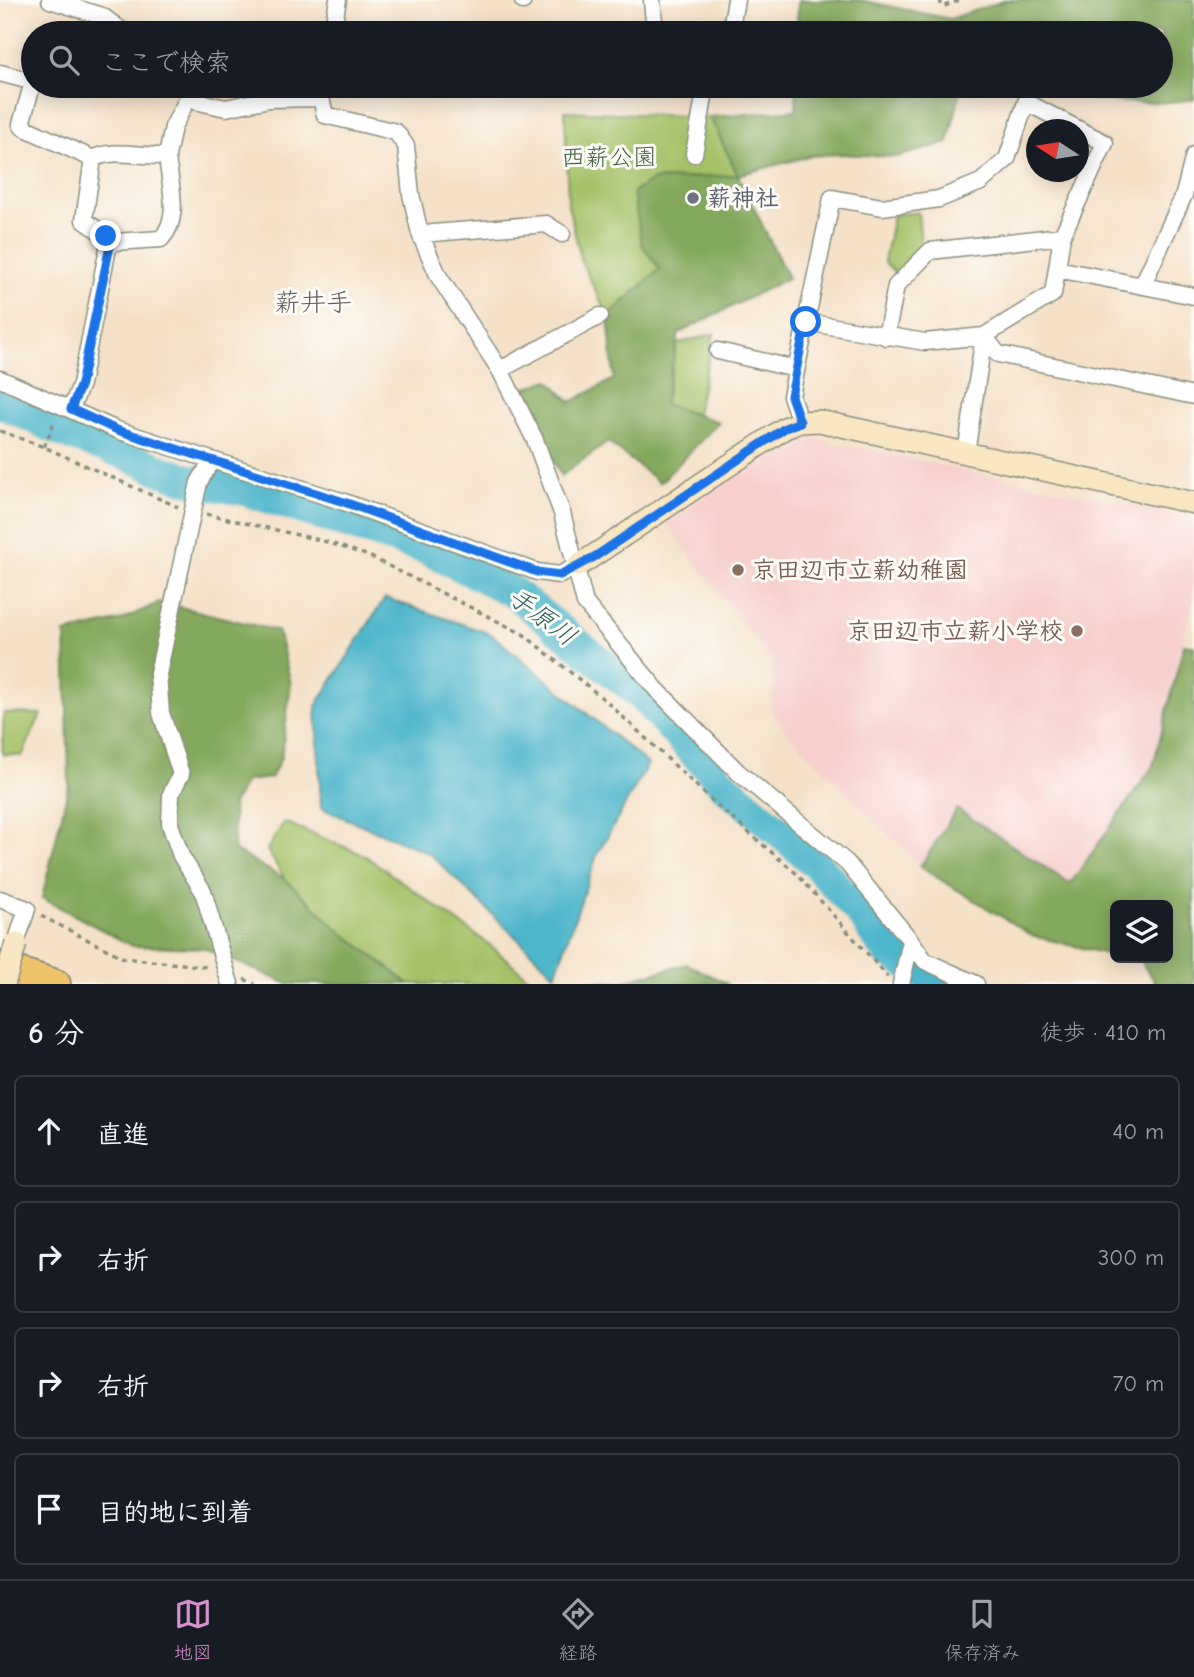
<!DOCTYPE html>
<html lang="ja">
<meta charset="utf-8">
<style>
body{margin:0;font-family:"Comic Neue","Klee One",sans-serif;background:#20242c;color:#f1f3f6}
.controls{position:absolute;right:21px;bottom:21px;display:grid;overflow:hidden;border-radius:10px;box-shadow:0 4px 18px #0003}
.controls button{width:63px;height:63px;display:grid;place-items:center;padding:0;border:0;border-bottom:2px solid #363941;background:#171b24;color:#f1f3f6;font:35px sans-serif}
.compass{position:absolute;left:1026px;top:119px;width:63px;height:63px;border-radius:50%;background:#171b24;box-shadow:0 4px 18px #0003;rotate:282deg}
.stop{position:absolute;width:21px;height:21px;margin:-16px;border:5px solid #1a73e8;border-radius:50%;background:#fff}
.stop.end{background:#1a73e8;border-color:#fff;box-shadow:0 2px 7px #0008}
.list{margin:0;padding:0;list-style:none}
h2{display:flex;justify-content:space-between;align-items:center;height:91px;margin:0;padding:0 28px;font-size:30px}
h2 small{font-size:23px;font-weight:400;color:#9ea1a6}
.list li{display:grid;grid-template-columns:46px 1fr auto;gap:21px;align-items:center;box-sizing:border-box;height:112px;margin:0 14px 14px;padding:0 14px;border:2px solid #363941;border-radius:10px}
.list b{display:block;font-size:26px;white-space:nowrap}
.list em{font-size:23px;font-style:normal;color:#9ea1a6}
.icon{flex:none;width:38px;height:38px;fill:none;stroke:currentColor;stroke-width:2;stroke-linecap:round;stroke-linejoin:round}
.map{position:relative;flex:none;width:1194px;height:984px;overflow:hidden}
.search{position:absolute;background:#171b24;box-shadow:0 4px 18px #0003;left:21px;right:21px;top:21px;height:77px;display:flex;align-items:center;gap:18px;box-sizing:border-box;padding:0 24px;border-radius:38px;color:#9ea1a6;font-size:26px}
.sheet{height:595px;background:#171b24}
nav{display:flex;justify-content:space-around;align-items:center;box-sizing:border-box;height:98px;border-top:2px solid #363941;background:#171b24;font-size:19px;color:#9ea1a6}
nav a{display:grid;justify-items:center;gap:4px}
nav .on{color:#d690ce}
.map>svg:first-child{display:block}
.built{fill:#f7d0cd}
.green{fill:#a4c168;stroke:#627f4e;stroke-width:2}
.forest{fill:#83a75c;stroke:#517248;stroke-width:2}
.water{fill:#4db6cb;stroke:#367a80;stroke-width:2}
.lines{fill:none;stroke-linecap:round;stroke-linejoin:round}
.river{stroke:#4db6cb;stroke-width:32}
.street-casing{stroke:#8a8f7e;stroke-width:19}
.secondary-casing{stroke:#8a8f7e;stroke-width:24}
.highway-casing{stroke:#8a8f7e;stroke-width:32}
.path{stroke:#8a8f7e;stroke-width:3.5;stroke-dasharray:5 5;stroke-linecap:butt}
.street{stroke:#fff;stroke-width:16}
.secondary{stroke:#f9e7c3;stroke-width:21}
.highway{stroke:#efc469;stroke-width:28}
.secondary-bridge-casing{stroke:#8a8f7e;stroke-width:24;stroke-linecap:butt}
.secondary-bridge{stroke:#f9e7c3;stroke-width:21}
.route{stroke:#1a73e8;stroke-width:9}
.worship-dot{fill:#6b7280;stroke:#fdfcf7;stroke-width:2.5}
.education-dot{fill:#8d6e63;stroke:#fdfcf7;stroke-width:2.5}
.labels{text-anchor:middle;dominant-baseline:central;stroke-width:6;stroke-linejoin:round;paint-order:stroke}
.park-label{font-size:24px;fill:#405e41;stroke:#fdfcf7}
.worship-label{font-size:24px;font-weight:bold;fill:#5b616d;stroke:#fdfcf7;text-anchor:start}
.education-label{font-size:24px;font-weight:bold;fill:#785e54;stroke:#fdfcf7;text-anchor:start}
.neighbourhood-label{font-size:26px;fill:#655d60;stroke:#fdfcf7}
.water-label{font-size:26px;font-style:italic;fill:#2d6161;stroke:#fdfcf7}
</style>
<div class="map">
<svg width="1194" height="984" viewBox="0 0 1194 984">
<rect width="100%" height="100%" fill="#fdfcf7"/>
<filter id="ink" filterUnits="userSpaceOnUse"><feTurbulence type="fractalNoise" baseFrequency=".0143" numOctaves="2"/><feDisplacementMap in="SourceGraphic" scale="14" xChannelSelector="R" yChannelSelector="G"/><feConvolveMatrix kernelMatrix="1 2 1 2 8 2 1 2 1" color-interpolation-filters="sRGB"/></filter>
<filter id="wash" filterUnits="userSpaceOnUse"><feTurbulence type="fractalNoise" baseFrequency=".00686" numOctaves="4" result="noise"/><feDisplacementMap in="SourceGraphic" scale="28" xChannelSelector="R" yChannelSelector="G"/><feGaussianBlur stdDeviation="1.57" result="paint"/><feColorMatrix in="noise" values="0 0 0 0 0 0 0 0 0 0 0 0 0 0 0 0 0 1.4 0 .05"/><feComposite in="paint" operator="in"/></filter>
<g filter="url(#wash)">
<rect width="100%" height="100%" fill="#f5e1c8"/>
<path class="built" d="M806 437 1194 518V596L1153 766 1070 885 957 809 920 867 786 731 770 709 774 680 769 658 667 524 770 448 787 439Z"/>
<path class="green" d="M565 111 710 117 738 175 653 180 642 245 660 269 608 316 582 263 568 205Z
M918 212 922 256 901 278 884 262 893 215Z
M714 334 696 415 664 404 676 344Z
M4 713 41 714 22 756 2 754Z
M284 822 364 855 486 942 536 984H409L340 931 285 879 267 850Z"/>
<path class="forest" d="M798 0H860L950 19 1006 0H1194V99C1166 105 1078 105 1056 86H1161V33H797Z
M797 86H962L948 143 897 157 841 154 810 156 738 175 788 278 679 333 664 404 719 422 660 483 608 442 561 476 520 390 549 380 571 402 614 379 608 316 660 269 642 245 633 192 653 180 738 175 710 117 796 110Z
M160 602 278 631 291 684 281 758 271 778 246 781 233 804 234 850 285 879 340 931 409 984H288L204 948 132 946 42 898 69 784 65 633 122 620Z
M1184 644 1194 646V984H1157L1140 961 1124 958H1168V905H1115V956L1033 936 920 867 957 809 1070 884 1153 766Z
M687 964 728 984H536L535 981 620 982Z"/>
<path class="water" d="M385 598 491 634 648 764 597 855 555 975 429 853 321 808 316 706Z"/>
<g class="lines">
<path class="river" d="M0 402 66 433 122 453 162 471 200 483 245 490 424 548 513 592 639 693 723 784 813 861 860 912 887 951 941 984"/>
</g>
</g>
<g filter="url(#ink)">
<g class="lines">
<g class="street-casing">
<path id="street" d="M50 0 102 16 125 33
M523 0V1
M652 0 655 33
M332 33 338 0
M730 33 736 0
M0 73 30 81 32 86 21 124 23 127 93 159C110 148 144 157 167 156 169 183 182 217 161 239L114 242 108 248 81 384 71 409
M187 86 195 101 226 108 269 99 321 98
M324 86 321 98 325 115 396 132 406 146 411 194 420 234 439 277 500 370 535 440 562 513 585 603 656 689 738 772 847 863 911 941 901 984
M694 154 706 86
M167 156 173 127 190 94
M93 159 84 220 106 236 110 246
M420 234 546 224 562 234
M1057 269 1194 296
M1142 286 1184 195 1194 155
M806 322 832 198 882 207 939 199 981 182 1007 159 1026 102 1105 143 1062 236
M886 337 896 286 930 251 1062 236 1053 294 984 336 966 453
M718 351 796 369
M500 370 600 316
M0 379 117 430 344 502 537 572 560 575 578 566
M800 422 791 396 806 322 925 342 984 336 998 354 1194 396
M211 462 199 482 158 674 161 713 181 774 171 794 170 824 181 856 203 891 230 984
M0 899 27 909 16 943
M911 941 925 961 976 984"/>
</g>
<g class="secondary-casing">
<path id="secondary" d="M578 566 785 428 800 422 819 421 1194 503"/>
</g>
<g class="highway-casing">
<path id="highway" d="M0 966 56 984"/>
</g>
<path class="path" d="M940 0 942 7 960 0
M0 431 44 447 178 507
M44 447 55 420
M206 514 324 541 369 556 523 634 606 701 719 807 797 874 888 977
M41 916 124 958 208 967
M244 979 255 984"/>
<use href="#street" class="street"/>
<use href="#secondary" class="secondary"/>
<use href="#highway" class="highway"/>
<g class="secondary-bridge-casing">
<path id="secondary-bridge" d="M4 984 16 943"/>
</g>
<use href="#secondary-bridge" class="secondary-bridge"/>
</g>
</g>
<g class="lines" filter="url(#ink)">
<path class="route" d="M106 236 110 246 81 384 71 409 117 430 344 502 537 572 560 575 596 556 785 428 800 422 791 396 806 322"/>
</g>
<circle class="worship-dot" cx="693" cy="198" r="7"/>
<g class="education-dot">
<circle cx="738" cy="570" r="7"/>
<circle cx="1077" cy="631" r="7"/>
</g>
<g class="labels">
<g class="park-label">
<text x="609" y="157">西薪公園</text>
</g>
<g class="worship-label">
<text x="707" y="198">薪神社</text>
</g>
<g class="education-label">
<text x="752" y="570">京田辺市立薪幼稚園</text>
<text x="1063" y="631" text-anchor="end">京田辺市立薪小学校</text>
</g>
<g class="neighbourhood-label">
<text x="313" y="303">薪井手</text>
</g>
<g class="water-label">
<text transform="translate(542 617) rotate(37)">手原川</text>
</g>
</g>
</svg>
<div class="controls">
<button><svg class="icon" aria-label="layers" viewBox="0 0 24 24"><path d="M12 4l9 5-9 5-9-5zM3 14l9 5 9-5"/></svg></button>
</div>
<svg class="compass" viewBox="-18 -18 36 36"><path d="M0-13l5 13h-10z" fill="#e53935"/><path d="M0 13l5-13h-10z" fill="#9ea1a6"/></svg>
<div class="stop" style="left:806px;top:322px"></div>
<div class="stop end" style="left:106px;top:236px"></div>
<div class="search"><svg class="icon" aria-label="search" viewBox="0 0 24 24"><circle cx="10" cy="10" r="6"/><path d="M15 15l6 6"/></svg>ここで検索</div>
</div>
<section class="sheet">
<h2>6 分<small>徒歩 · 410 m</small></h2>
<ul class="list">
<li><svg class="icon" aria-label="ahead" viewBox="0 0 24 24"><path d="M12 20V5M6 11l6-6 6 6"/></svg><div><b>直進</b></div><em>40 m</em></li>
<li><svg class="icon" aria-label="right" viewBox="0 0 24 24"><path d="M7 20v-9h11M14 6l5 5-5 5"/></svg><div><b>右折</b></div><em>300 m</em></li>
<li><svg class="icon" aria-label="right" viewBox="0 0 24 24"><path d="M7 20v-9h11M14 6l5 5-5 5"/></svg><div><b>右折</b></div><em>70 m</em></li>
<li><svg class="icon" aria-label="arrive" viewBox="0 0 24 24"><path d="M6 21V4h12l-3 4 3 4H6"/></svg><div><b>目的地に到着</b></div></li>
</ul>
</section>
<nav>
<a class="on"><svg class="icon" aria-label="map" viewBox="0 0 24 24"><path d="M3 6l6-2 6 2 6-2v14l-6 2-6-2-6 2zM9 4v14M15 6v14"/></svg>地図</a>
<a><svg class="icon" aria-label="directions" viewBox="0 0 24 24"><path d="M12 3l9 9-9 9-9-9zM9 14v-3h6M13 9l2 2-2 2"/></svg>経路</a>
<a><svg class="icon" aria-label="saved" viewBox="0 0 24 24"><path d="M7 4h10v16l-5-4-5 4z"/></svg>保存済み</a>
</nav>
